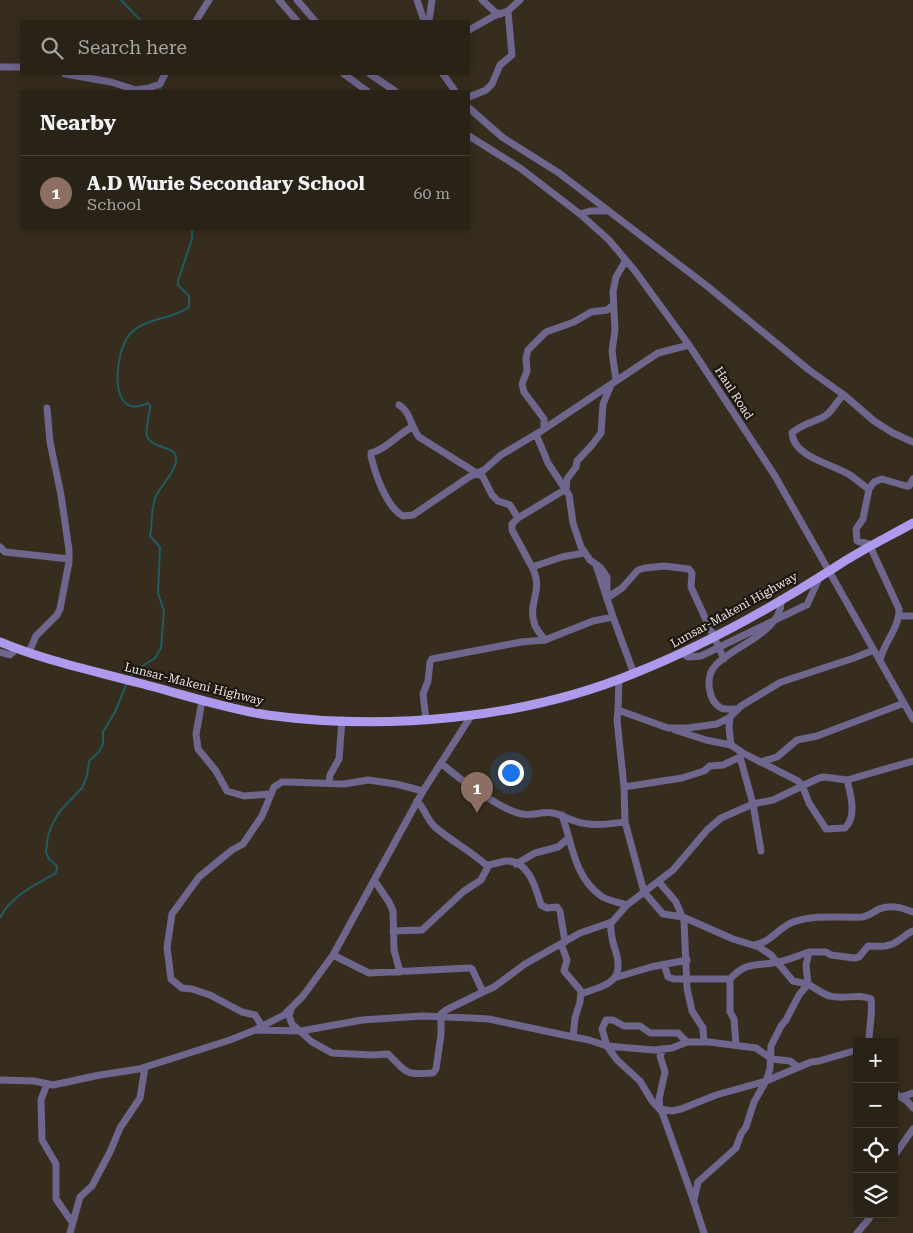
<!DOCTYPE html>
<meta charset="utf-8">
<style>
body{margin:0;font-family:"Roboto Serif",serif;background:#312a1f;color:#f1f3f6}
.controls{position:absolute;right:15px;bottom:15px;display:grid;overflow:hidden;border-radius:0px;box-shadow:0 2px 12px #0003}
.controls button{width:45px;height:45px;display:grid;place-items:center;padding:0;border:0;border-bottom:1px solid #453f35;background:#292216;color:#f1f3f6;font:25px sans-serif}
.you{position:absolute;left:510px;top:772px;width:18px;height:18px;margin:-12px;border:4px solid #fff;border-radius:50%;background:#1a73e8;box-shadow:0 0 0 8px #1a73e833}
.badge{display:grid;place-items:center;width:32px;height:32px;border-radius:50%;background:#db2777;color:#fff;font-size:16px;font-weight:700}
.pin{position:absolute;translate:-50% -41px;filter:drop-shadow(0 1px 2px #0008)}
.pin::after{content:'';position:absolute;top:26px;width:18px;height:15px;background:inherit;clip-path:polygon(0 0,100% 0,50% 100%)}
.list{margin:0;padding:0;list-style:none}
h2{display:flex;justify-content:space-between;align-items:center;height:65px;margin:0;padding:0 20px;font-size:21px}
h2 small{font-size:16px;font-weight:400;color:#a5a4a1}
.list li{display:grid;grid-template-columns:32px 1fr auto;gap:15px;align-items:center;box-sizing:border-box;height:75px;padding:0 20px;border-top:1px solid #453f35}
.list b{display:block;font-size:19px;white-space:nowrap}
.list p{margin:0;font-size:16px;white-space:nowrap;color:#a5a4a1}
.list em{font-size:16px;font-style:normal;color:#a5a4a1}
.icon{flex:none;width:28px;height:28px;fill:none;stroke:currentColor;stroke-width:2;stroke-linecap:round;stroke-linejoin:round}
.map{position:relative;flex:none;width:913px;height:1233px;overflow:hidden}
.search{position:absolute;background:#292216;box-shadow:0 2px 12px #0003;left:20px;top:20px;width:450px;height:55px;display:flex;align-items:center;gap:12px;box-sizing:border-box;padding:0 18px;border-radius:0px;color:#a5a4a1;font-size:19px}
.panel{position:absolute;background:#292216;box-shadow:0 2px 12px #0003;left:20px;top:90px;width:450px;height:140px;border-radius:0px}
.map>svg:first-child{display:block}
.lines{fill:none;stroke-linecap:round;stroke-linejoin:round}
.stream{stroke:#1f5c63;stroke-width:2}
.minor{stroke:#6e668d;stroke-width:7}
.major{stroke:#ad9aec;stroke-width:9}
.labels{text-anchor:middle;dominant-baseline:central;stroke-width:4.5;stroke-linejoin:round;paint-order:stroke}
.street-label{font-size:12px;fill:#eae3da;stroke:#1b160f}
</style>
<div class="map">
<svg width="913" height="1233" viewBox="0 0 913 1233">
<rect width="100%" height="100%" fill="#372d1e"/>
<g class="lines">
<path class="stream" d="M121 0 141 21
M160 91V86
M130 677 138 669 155 658 161 648 164 611 158 593 160 547 150 536C153 523 150 506 157 494 162 485 178 468 176 457 173 444 152 450 147 436 145 430 150 413 150 405L148 403C107 423 114 352 130 334 146 317 172 320 189 307V296L178 285V281L192 239V229
M0 918C11 895 36 885 56 873L57 866 49 859 46 852 48 836 52 825 60 811 82 788 87 776 89 761 98 753 103 744V732L115 712 127 683"/>
<path class="minor" d="M279 0 297 21
M297 0 315 21
M417 0 424 21
M482 0 495 12 501 14
M196 21 209 0
M429 21 432 0
M469 30 494 16 508 11
M0 67H21
M65 74 111 82 136 90 149 88 160 84 165 74
M344 74 367 91
M370 74 395 91
M443 74 455 91
M469 97 486 90 492 84 500 65 512 55 508 11 520 0
M469 108 502 137 559 173 707 286 809 370 844 395 874 421 893 433 913 442
M469 136 520 168 580 214 609 240 635 271 689 345 775 476 913 719
M580 214 590 211H609
M616 380 612 351 615 330 613 292 616 277 626 260
M844 395C836 401 833 411 825 416 815 422 801 424 792 433 793 457 833 464 850 475 856 479 862 485 869 489
M399 405C410 411 411 427 419 437L483 477 492 495 498 501 510 505 518 518
M412 427C398 434 387 449 371 453V456C375 473 386 507 403 516L413 515 469 477 484 470 501 455 538 433 658 353 689 345
M544 429V419L524 392 522 384 527 371 526 358 528 350 546 332 574 322 591 312 607 310 612 306
M536 434 548 463 569 495 573 523 581 547 590 560 600 567 607 577V598
M0 547 5 552 69 559
M596 565 613 617
M532 567 512 530V524L518 518 566 489 567 479 576 467 577 461 592 445 601 433 603 404 611 385
M607 598 622 588 638 570 645 568 664 566 689 569 692 573 691 587 724 659
M900 616H913
M545 640C541 634 535 629 534 622 528 602 544 590 532 567L562 557 584 553
M0 652 10 655 16 649
M29 652 36 636 57 615 60 609 69 562V550L61 495 50 442 47 408
M683 653 688 657 701 656 804 606 807 605 820 576
M880 660C884 642 900 627 899 609L869 544 857 541 856 529 863 519 869 489 874 482 882 479 906 486H909L913 479
M619 679 618 710 668 728H688L717 724 730 717 741 706 781 682 854 658 874 650
M202 701 196 734 198 749 216 771 227 791 244 796 270 794
M737 709C732 709 726 710 721 708 708 701 705 677 715 666 732 646 784 632 781 599
M618 710 617 720 624 787 625 822 644 892 663 914 683 917 733 939 759 947 771 955 793 981 808 984
M730 717 729 727 731 745
M426 719 423 694 428 681 430 662 432 659 521 642 545 640 593 621 613 617 634 674
M675 730 706 740 731 745 743 753 798 781 802 785 809 803 826 829 845 828C857 817 851 795 847 780
M740 757 753 804 761 851
M760 762 777 757 797 740 817 736 904 703
M441 763C457 777 502 811 522 814 533 816 543 811 553 813 561 814 567 819 575 821 591 827 608 824 625 822
M329 783 330 775 339 759 342 720
M624 787 682 778 704 771 710 766 723 765 740 757 743 753
M417 801C425 809 427 820 435 827 451 841 471 851 486 865 493 865 499 862 506 861 529 860 536 889 541 905L547 908 557 907 560 911 565 942
M562 815C572 843 574 877 601 896 608 901 619 902 627 905
M516 864 535 853 558 847 569 838
M374 880 389 902 393 911 394 950 400 972
M659 882 676 902 684 921 687 988 692 1011 703 1028 704 1042
M393 931 422 930 464 891 481 880 489 865
M561 944 567 960 564 971 581 991 580 1002 575 1018 573 1037
M754 945C770 943 778 928 793 922 816 914 839 918 862 917 869 916 873 912 879 909 891 904 902 908 913 912
M333 955 369 973 470 968 472 969 483 992 494 987 525 964 580 933 612 922 627 905 673 870 707 830 721 818 753 804 773 800 819 778 824 777 847 780 913 761
M664 964 668 977 674 979H730V1012L734 1019 736 1045
M614 978 651 967 687 960
M730 979C748 960 756 967 778 962 789 960 799 955 809 952
M581 994C607 984 626 983 615 949 612 940 610 932 611 922
M291 1009 289 1016 292 1024 312 1042 332 1053 372 1055 388 1054C408 1073 403 1075 433 1073L436 1069 441 1035V1014L446 1010 483 992
M262 1026 255 1015 242 1012 210 995 192 989 182 988 171 979 167 947 172 914 199 877 232 850 243 844 262 816 274 787 282 782H289L344 784 368 780 396 784 423 791
M255 1030 301 1031 362 1020 422 1016 471 1018 489 1019 564 1035 589 1040 607 1046 617 1060 640 1081 652 1101 662 1112 692 1196 704 1233
M687 1042 678 1033H650L640 1026H624L613 1020H606L602 1029 607 1046 654 1050 672 1048 687 1042H709L756 1048 772 1059 790 1061 798 1067
M869 1042C869 1027 873 1014 871 999 859 993 843 1000 830 996 822 994 815 988 808 984L806 965 809 952H826L831 955 854 958 859 957 868 946C877 946 888 948 896 942 902 939 906 934 913 931
M663 1049 660 1056 665 1072 659 1099 660 1109 672 1111 681 1109 716 1095 766 1081 811 1062 819 1061 857 1050
M0 1080 34 1081 53 1085 100 1075 139 1069 230 1040 255 1030 284 1015 303 996 333 955 423 791 471 716
M47 1084 41 1100 42 1140 56 1164V1199L72 1222
M894 1093 907 1101 913 1108
M901 1097 913 1093
M894 1156 913 1129
M694 1200 698 1182 736 1148 741 1134 746 1127 754 1102 766 1081 770 1069 771 1046 781 1026 786 1020 799 995 808 984
M70 1233 80 1197 92 1186 110 1152 120 1128 140 1098 145 1067
M857 1233 869 1219 871 1214"/>
<path class="major" d="M0 642C43 660 90 670 135 682 179 693 222 708 267 715 386 731 524 719 635 673 706 645 773 607 837 566 861 550 888 537 913 523"/>
</g>
<g class="labels">
<g class="street-label">
<text transform="translate(734 393) rotate(57)">Haul Road</text>
<text transform="translate(734 610) rotate(-29)">Lunsar-Makeni Highway</text>
<text transform="translate(194 684) rotate(14)">Lunsar-Makeni Highway</text>
</g>
</g>
</svg>
<div class="controls">
<button>+</button>
<button>−</button>
<button><svg class="icon" aria-label="locate" viewBox="0 0 24 24"><circle cx="12" cy="12" r="6"/><path d="M12 2v4M12 18v4M2 12h4M18 12h4"/></svg></button>
<button><svg class="icon" aria-label="layers" viewBox="0 0 24 24"><path d="M12 4l9 5-9 5-9-5zM3 14l9 5 9-5"/></svg></button>
</div>
<div class="you"></div>
<div class="pin badge" style="left:477px;top:813px;background:#8d6e63">1</div>
<div class="search"><svg class="icon" aria-label="search" viewBox="0 0 24 24"><circle cx="10" cy="10" r="6"/><path d="M15 15l6 6"/></svg>Search here</div>
<section class="panel">
<h2>Nearby<small></small></h2>
<ul class="list">
<li><span class="badge" style="background:#8d6e63">1</span><div><b>A.D Wurie Secondary School</b><p>School</p></div><em>60 m</em></li>
</ul>
</section>
</div>
